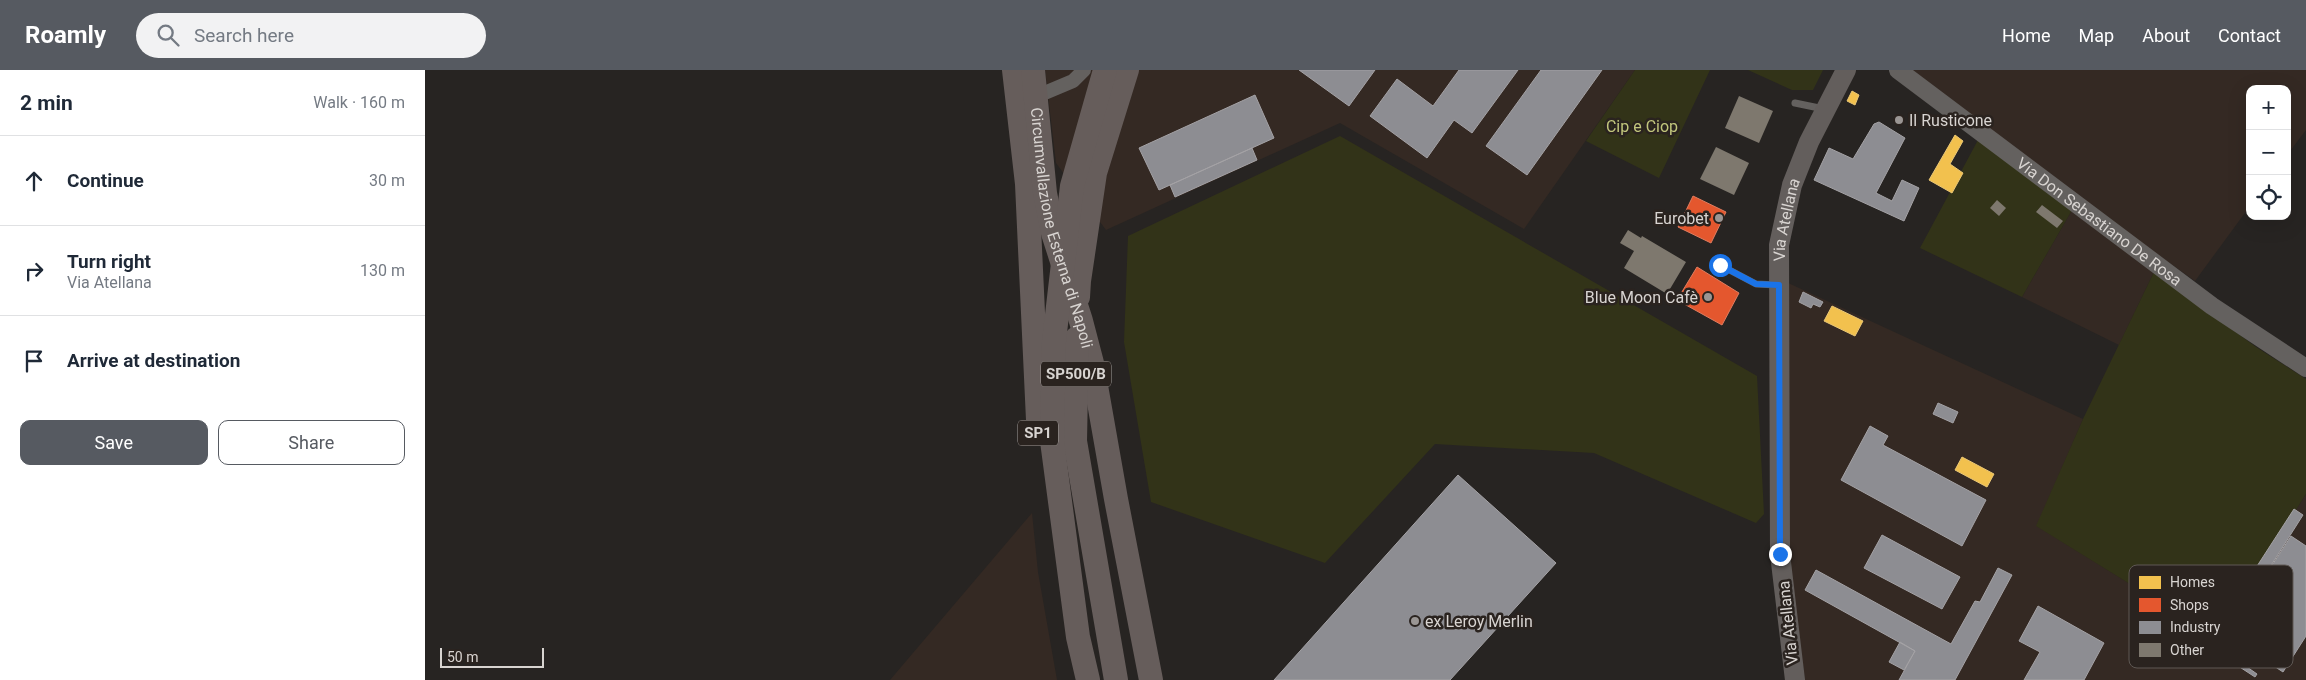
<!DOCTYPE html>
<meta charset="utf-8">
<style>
body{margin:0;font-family:Roboto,sans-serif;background:#f2f2f3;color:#1f2937}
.controls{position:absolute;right:15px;top:15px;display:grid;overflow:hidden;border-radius:10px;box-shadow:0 5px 20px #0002}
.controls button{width:45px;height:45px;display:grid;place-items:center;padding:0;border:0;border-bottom:1px solid #e0e1e3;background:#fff;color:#1f2937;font:25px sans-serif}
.scale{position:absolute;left:15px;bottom:12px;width:104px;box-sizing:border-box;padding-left:5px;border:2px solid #d8d4d1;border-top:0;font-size:14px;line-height:18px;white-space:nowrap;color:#d8d4d1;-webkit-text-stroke:4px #2a231f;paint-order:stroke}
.stop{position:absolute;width:15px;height:15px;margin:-11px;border:4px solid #1a73e8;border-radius:50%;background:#fff}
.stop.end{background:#1a73e8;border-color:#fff;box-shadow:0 1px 5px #0008}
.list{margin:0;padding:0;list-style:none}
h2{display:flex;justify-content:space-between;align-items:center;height:65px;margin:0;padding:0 20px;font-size:21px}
h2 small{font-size:16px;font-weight:400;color:#747a83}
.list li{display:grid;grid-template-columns:32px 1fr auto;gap:15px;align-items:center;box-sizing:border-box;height:90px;padding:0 20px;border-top:1px solid #e0e1e3}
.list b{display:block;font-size:19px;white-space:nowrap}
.list p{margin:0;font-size:16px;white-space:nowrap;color:#747a83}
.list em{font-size:16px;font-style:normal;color:#747a83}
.actions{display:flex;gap:10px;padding:15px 20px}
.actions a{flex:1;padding:11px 0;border:1px solid #565a61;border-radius:10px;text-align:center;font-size:18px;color:#565a61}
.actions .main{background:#565a61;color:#fff}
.icon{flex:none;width:28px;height:28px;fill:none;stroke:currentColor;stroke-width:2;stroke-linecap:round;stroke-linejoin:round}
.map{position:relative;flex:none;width:1881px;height:610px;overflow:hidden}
header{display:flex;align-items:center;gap:30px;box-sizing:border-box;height:70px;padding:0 25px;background:#565a61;color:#fff}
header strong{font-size:24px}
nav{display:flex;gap:28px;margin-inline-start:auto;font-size:18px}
.search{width:350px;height:45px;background:#f2f2f3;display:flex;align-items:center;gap:12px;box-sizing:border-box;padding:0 18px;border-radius:28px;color:#747a83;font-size:19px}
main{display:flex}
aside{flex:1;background:#fff}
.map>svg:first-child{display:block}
.built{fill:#342923}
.green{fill:#323318}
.homes{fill:#f2c14e;stroke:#eac775}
.shops{fill:#e4572e;stroke:#e07c5f}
.industry{fill:#8d8d92;stroke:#a4a2a5}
.building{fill:#7e786e}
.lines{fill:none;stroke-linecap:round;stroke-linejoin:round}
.service{stroke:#64615f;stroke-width:7}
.minor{stroke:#64615f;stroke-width:14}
.tertiary{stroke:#64615f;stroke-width:18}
.secondary{stroke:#635e5c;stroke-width:20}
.trunk{stroke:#665d5b;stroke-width:24}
.route{stroke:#1a73e8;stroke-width:6}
.poi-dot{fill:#9a9694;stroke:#2a231f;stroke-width:2}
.labels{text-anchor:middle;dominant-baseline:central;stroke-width:5;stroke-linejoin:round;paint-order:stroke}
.shield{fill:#2a231f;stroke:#a49f9c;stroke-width:1}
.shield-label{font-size:15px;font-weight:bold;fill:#d8d4d1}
.poi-label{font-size:16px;fill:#d8d4d1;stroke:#2a231f;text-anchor:start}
.park-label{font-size:16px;fill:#c2c67c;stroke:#2a231f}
.street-label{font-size:16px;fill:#d8d4d1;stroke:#2a231f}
.key{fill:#2a231f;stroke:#5e5854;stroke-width:1}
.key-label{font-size:14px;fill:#d8d4d1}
</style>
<header>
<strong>Roamly</strong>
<div class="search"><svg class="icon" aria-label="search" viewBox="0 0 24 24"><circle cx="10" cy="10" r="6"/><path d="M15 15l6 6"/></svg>Search here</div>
<nav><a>Home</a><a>Map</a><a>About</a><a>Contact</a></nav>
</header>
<main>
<aside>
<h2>2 min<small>Walk · 160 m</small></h2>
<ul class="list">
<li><svg class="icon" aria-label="ahead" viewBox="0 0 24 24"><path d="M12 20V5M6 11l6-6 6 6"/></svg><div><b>Continue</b></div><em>30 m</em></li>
<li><svg class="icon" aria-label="right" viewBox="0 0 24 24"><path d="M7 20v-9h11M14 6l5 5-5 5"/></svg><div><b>Turn right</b><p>Via Atellana</p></div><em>130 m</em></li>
<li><svg class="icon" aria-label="arrive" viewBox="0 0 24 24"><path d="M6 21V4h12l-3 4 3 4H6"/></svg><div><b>Arrive at destination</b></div></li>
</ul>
<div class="actions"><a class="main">Save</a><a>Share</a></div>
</aside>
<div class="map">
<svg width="1881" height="610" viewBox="0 0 1881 610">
<rect width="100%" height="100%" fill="#272422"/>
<path class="built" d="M620 0H1210L1099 159 915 53 681 160 631 93Z
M1486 0H1881V60L1862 85V19H1825V136L1770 211 1715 172Z
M1647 140 1729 202 1694 275 1597 227Z
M1361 212 1658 349 1612 456 1726 527 1788 570 1881 424V610H1380L1364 489Z
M607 443 613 502 632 610H465Z"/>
<path class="green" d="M1210 0H1285L1234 108 1161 71Z
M1323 0H1398L1388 20H1367Z
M915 66 1332 306 1339 444 1331 453 1169 383 1010 374 900 493 726 432 699 272 703 166Z
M1553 70 1647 140 1597 227 1495 178Z
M1729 202 1831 277 1881 309V424L1788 570 1726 527 1611 456 1658 349Z"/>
<path class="homes" d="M1427 21 1434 25 1430 35 1422 31Z
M1530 65 1538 71 1525 94 1538 103 1527 123 1504 110Z
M1407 236 1438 251 1430 266 1399 251Z
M1537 387 1569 404 1562 417 1530 400Z"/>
<path class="shops" d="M1268 126 1301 142 1286 173 1253 157Z
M1272 197 1314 223 1297 255 1252 230Z"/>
<path class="industry" d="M874 0H950L924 36Z
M1034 0H1093L1047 63 1029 50 1002 88 945 46 972 9 1008 36Z
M1116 0H1177L1102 105 1061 76Z
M830 25 849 68 734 120 714 78Z
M1454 52 1480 68 1451 123 1467 131 1477 110 1494 118 1479 151 1389 110 1404 78 1428 89 1449 54Z
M827 78 832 90 750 127 745 115Z
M1378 222 1398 232 1395 237 1388 234 1386 238 1374 232Z
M1513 333 1533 342 1528 353 1508 344Z
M1445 356 1463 366 1458 375 1561 430 1537 476 1416 410Z
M1033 405 1131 493 1025 610H849Z
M1869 439 1878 445 1802 565 1830 584 1822 597 1832 604 1830 607 1781 575Z
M1457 465 1535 507 1517 539 1439 498Z
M1866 466 1881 476V566L1858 602 1802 565Z
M1573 498 1587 505 1530 610H1474L1490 581 1380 520 1391 500 1526 574 1550 531 1555 532Z
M1613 536 1679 573 1659 610H1599L1615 582 1594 571Z
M1475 572 1490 581 1479 600 1464 592Z"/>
<path class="building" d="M1314 26 1348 41 1334 73 1300 58Z
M1291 77 1324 93 1309 125 1275 109Z
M1572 130 1581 138 1574 146 1565 138Z
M1617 135 1638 151 1632 158 1611 142Z
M1203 160 1216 168 1217 166 1261 192 1242 224 1199 198 1209 181 1195 173Z"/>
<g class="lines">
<path class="service" d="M1370 33 1399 39
M1295 195 1331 214 1352 215"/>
<path class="minor" d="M610 27 648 11 659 0"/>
<path class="tertiary" id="s1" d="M1473 0 1787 236 1881 298"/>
<path class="secondary" id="s2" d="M1370 610 1355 484 1354 175 1367 115 1384 72 1421 0"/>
<g class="trunk">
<path d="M589 0 602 114 613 350"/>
<path id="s3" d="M608 0 620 123 628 163 656 251 667 293 691 429 726 610"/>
<path d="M653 227 654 211 670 103 702 0"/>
<path d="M652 268 650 371 691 610"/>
<path d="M663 610 653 567 627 371 629 271 647 116 680 0"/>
</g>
</g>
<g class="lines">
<path class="route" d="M1295 195 1331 214 1354 215 1355 484"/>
</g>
<g class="poi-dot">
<circle cx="1474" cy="50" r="5"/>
<circle cx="1294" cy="148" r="5"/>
<circle cx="1283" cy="227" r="5"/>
<circle cx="990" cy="551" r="5"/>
</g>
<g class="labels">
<g class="shield">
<rect x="616" y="291.5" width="70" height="25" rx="4"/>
<rect x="593" y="350.5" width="40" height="25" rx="4"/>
</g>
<g class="shield-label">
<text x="651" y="304">SP500/B</text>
<text x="613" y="363">SP1</text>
</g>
<g class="poi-label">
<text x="1484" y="50">Il Rusticone</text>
<text x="1284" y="148" text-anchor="end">Eurobet</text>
<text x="1273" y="227" text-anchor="end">Blue Moon Cafè</text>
<text x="1000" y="551">ex Leroy Merlin</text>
</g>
<g class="park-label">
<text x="1217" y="56">Cip e Ciop</text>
</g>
<g class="street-label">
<text stroke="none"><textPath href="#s2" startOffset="462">Via Atellana</textPath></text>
<text stroke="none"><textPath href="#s1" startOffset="252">Via Don Sebastiano De Rosa</textPath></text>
<text stroke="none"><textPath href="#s3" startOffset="161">Circumvallazione Esterna di Napoli</textPath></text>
<text transform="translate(1363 553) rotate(-96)">Via Atellana</text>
</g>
</g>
<rect x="1704" y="495" width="164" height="103" rx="8" class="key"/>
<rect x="1714" y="506" width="22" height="13" fill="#f2c14e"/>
<rect x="1714" y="528" width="22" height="14" fill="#e4572e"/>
<rect x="1714" y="551" width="22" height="13" fill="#8d8d92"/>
<rect x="1714" y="573" width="22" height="14" fill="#7e786e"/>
<g class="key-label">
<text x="1745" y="517">Homes</text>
<text x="1745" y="540">Shops</text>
<text x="1745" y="562">Industry</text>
<text x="1745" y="585">Other</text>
</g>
</svg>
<div class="controls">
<button>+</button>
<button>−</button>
<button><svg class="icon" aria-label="locate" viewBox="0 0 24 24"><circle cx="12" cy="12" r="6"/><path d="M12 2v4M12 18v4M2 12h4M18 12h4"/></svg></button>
</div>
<div class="scale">50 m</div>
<div class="stop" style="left:1295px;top:195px"></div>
<div class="stop end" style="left:1355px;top:484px"></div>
</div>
</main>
